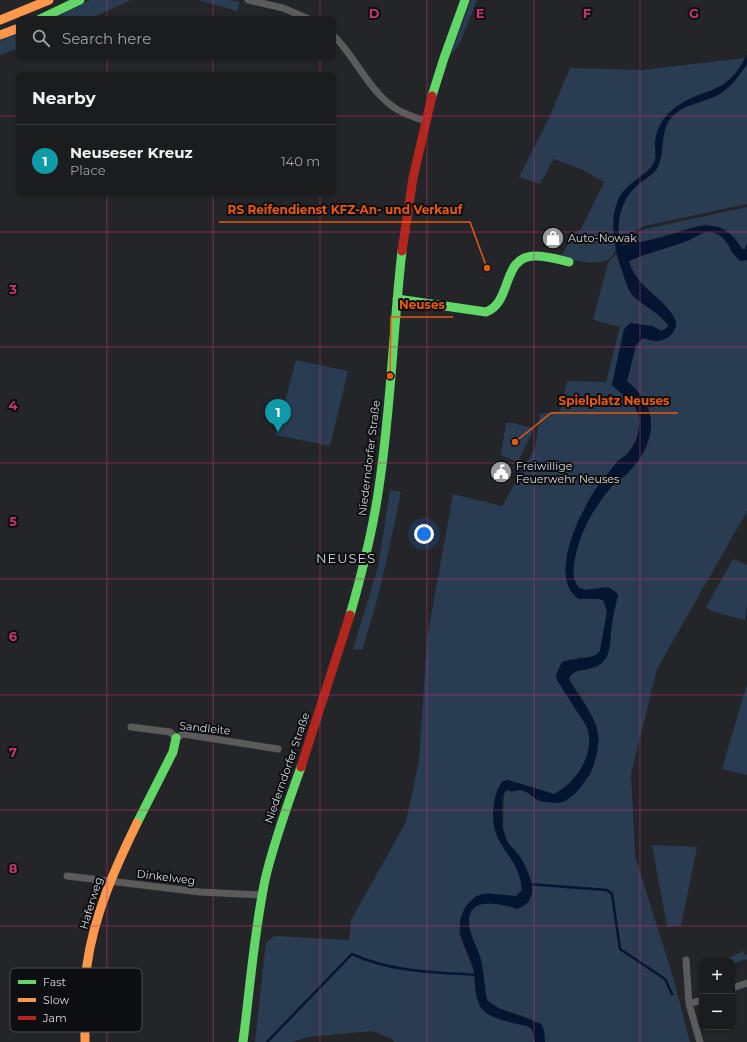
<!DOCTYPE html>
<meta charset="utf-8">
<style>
body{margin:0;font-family:Montserrat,sans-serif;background:#27292b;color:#f1f3f6}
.controls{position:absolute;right:12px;bottom:12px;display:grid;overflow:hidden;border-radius:8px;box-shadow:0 1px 3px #0004}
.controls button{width:36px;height:36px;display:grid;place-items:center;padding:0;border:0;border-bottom:1px solid #383a3c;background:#1a1c1e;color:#f1f3f6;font:20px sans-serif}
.you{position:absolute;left:424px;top:534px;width:14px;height:14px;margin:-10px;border:3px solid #fff;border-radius:50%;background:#1a73e8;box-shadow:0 0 0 6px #1a73e833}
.badge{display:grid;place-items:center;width:26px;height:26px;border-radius:50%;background:#db2777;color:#fff;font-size:13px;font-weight:700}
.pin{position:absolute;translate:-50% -33px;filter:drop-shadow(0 1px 2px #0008)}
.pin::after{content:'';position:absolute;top:21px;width:14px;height:12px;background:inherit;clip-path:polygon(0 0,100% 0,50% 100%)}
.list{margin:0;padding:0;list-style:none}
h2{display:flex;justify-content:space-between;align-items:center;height:52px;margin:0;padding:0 16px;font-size:17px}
h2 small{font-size:13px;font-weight:400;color:#9fa1a4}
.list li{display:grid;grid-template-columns:26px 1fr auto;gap:12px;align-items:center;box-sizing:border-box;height:72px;padding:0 16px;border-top:1px solid #383a3c}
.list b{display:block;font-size:15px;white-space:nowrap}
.list p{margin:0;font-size:13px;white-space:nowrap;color:#9fa1a4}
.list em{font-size:13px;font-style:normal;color:#9fa1a4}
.icon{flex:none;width:22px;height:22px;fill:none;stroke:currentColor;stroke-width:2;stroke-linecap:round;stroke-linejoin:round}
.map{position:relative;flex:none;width:747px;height:1042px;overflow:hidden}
.search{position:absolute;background:#1a1c1e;box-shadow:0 1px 3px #0004;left:16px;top:16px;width:320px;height:44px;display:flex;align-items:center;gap:10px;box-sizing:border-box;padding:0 14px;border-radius:8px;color:#9fa1a4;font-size:15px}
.panel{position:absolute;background:#1a1c1e;box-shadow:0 1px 3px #0004;left:16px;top:72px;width:320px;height:124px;border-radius:8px}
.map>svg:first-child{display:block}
.green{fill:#293c52}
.water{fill:#031530}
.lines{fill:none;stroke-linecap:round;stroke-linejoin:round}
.stream{stroke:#031530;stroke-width:2.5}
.street{stroke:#5b5b5b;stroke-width:7}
.fast{stroke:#63d668;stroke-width:9}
.slow{stroke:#ff974d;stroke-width:9}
.jam{stroke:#b3261e;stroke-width:9}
.grid{fill:none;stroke:#c5356e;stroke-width:1;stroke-opacity:0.55}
.labels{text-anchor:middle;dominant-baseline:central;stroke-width:4;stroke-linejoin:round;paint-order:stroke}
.poi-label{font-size:11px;fill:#d5d9dd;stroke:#0c0e11;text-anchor:start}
.street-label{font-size:11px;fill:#d5d9dd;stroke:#0c0e11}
.quarter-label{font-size:13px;letter-spacing:1px;fill:#d5d9dd;stroke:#0c0e11}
.key{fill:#0c0e11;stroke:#484b4e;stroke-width:1}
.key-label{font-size:11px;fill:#d5d9dd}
.grid-label{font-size:13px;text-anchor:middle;font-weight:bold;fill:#c5356e;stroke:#0c0e11;stroke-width:4;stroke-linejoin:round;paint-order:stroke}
.leader{fill:none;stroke:#e8590c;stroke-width:1.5}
.callout-dot{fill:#e8590c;stroke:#0c0e11;stroke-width:1.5}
.callout-label{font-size:12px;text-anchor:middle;font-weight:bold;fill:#e8590c;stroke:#0c0e11;stroke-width:4;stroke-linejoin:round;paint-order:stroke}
</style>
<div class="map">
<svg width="747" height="1042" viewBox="0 0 747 1042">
<rect width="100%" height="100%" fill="#232528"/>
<path class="green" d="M90 0H131L89 19H51Z
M198 0H231L240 2 237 11Z
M471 0H477L461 41 450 57Z
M19 33V48L0 55V41Z
M745 58C725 98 701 87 673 110 669 113 656 140 655 145 655 151 657 157 654 163 651 171 643 173 637 179 613 199 611 221 616 250 613 253 611 259 607 260 596 266 573 260 561 257L573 234 581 229 604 182 583 170 554 159 540 184 519 177 549 118 570 68 642 70Z
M747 64V204L644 226 627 236 621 242C614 221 623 196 640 182 646 178 655 174 658 166 666 149 658 127 676 113 687 104 702 102 715 96 725 91 740 74 747 64Z
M747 207V244L745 249H742L737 241 705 224 635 244 629 243 628 239 645 229Z
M706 232C730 232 726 252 741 261L747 260V511L657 669 631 774 635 856 673 977 690 1042H545C541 1008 507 1020 487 1000 484 986 484 973 481 960 478 948 470 937 469 924 467 896 500 903 517 909L529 902 519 856 508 843 503 828 504 793 507 790 511 792 522 790 541 801 558 803 566 801 574 794 591 773 599 740 597 728 585 703 569 679C573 670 578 670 587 670L609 649 612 622 618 595 608 587 585 590 578 587C572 579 573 568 575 558 579 533 596 501 614 483 618 479 623 477 627 474 656 446 660 407 627 381L636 345 643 338 656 342C661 339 669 337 672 333 686 319 657 301 649 292 642 284 631 271 629 261 654 250 681 244 706 232Z
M616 254 625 280 669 326 662 332 652 326 623 333 612 385C624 397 642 407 640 426 638 451 611 466 599 485 583 510 546 577 579 599H599L604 601 607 612 600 651C594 658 587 658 579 657L557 680 587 727C596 753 577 783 554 794L508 780 503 781C496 790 496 795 494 806 488 845 520 855 522 890L516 896 482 894 461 917 459 933 473 969 476 994 489 1015 527 1026 532 1029 535 1042H394L392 1039 372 1031 308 1037 291 1042H255L266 942 275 936 349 940 351 920 406 822 419 761 427 639 453 494 502 506 535 448 540 414 560 411 567 381 606 382 620 327 593 320 608 263Z
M296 360 348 371 330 446 276 435Z
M506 423H514L534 429 518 462 501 455Z
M390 490 401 492C390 546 379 599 362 650L353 649 378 567Z
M733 559 747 565V603L745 620 711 611 706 607Z
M747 683V775L722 769Z
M652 845 697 847 681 926 667 927Z
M747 949 743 952 745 955 747 954V959L734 963 733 961H722Z"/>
<path class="water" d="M747 54V64C740 74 733 85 723 92 709 102 689 102 676 113 658 127 666 149 658 167 654 174 646 178 640 183 622 196 613 225 622 246 635 242 648 241 661 238 694 229 720 211 742 249H745L747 244V260L741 261C730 254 729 238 715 233 713 232 709 231 706 232 701 233 695 237 690 240 670 248 649 252 629 261 634 286 665 298 675 319 678 325 674 332 670 336 660 343 654 341 643 338L636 345 627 381C662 410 656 442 628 473 624 477 618 479 614 484 595 505 580 531 575 558 573 568 572 579 578 587 592 596 607 579 618 595 616 604 613 614 612 623 610 635 612 653 603 662 593 673 575 665 569 679 576 696 593 710 597 730 602 753 590 781 572 796 568 799 564 802 559 803 554 803 545 802 540 801 534 799 529 792 522 790 516 789 512 792 507 790 501 796 502 803 502 810 502 822 502 830 507 841 510 846 515 850 519 855 530 873 543 900 517 909 500 903 467 896 469 924 470 937 478 948 481 960 484 973 484 986 487 1000L498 1008 541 1024 544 1030 545 1042H535L532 1029 527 1026C516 1024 488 1018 482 1009 474 998 476 983 474 970 469 950 453 934 463 912 465 906 471 900 477 896 487 891 504 896 516 896L522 890C520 853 487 848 494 803 496 794 497 788 503 781L508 780 554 794C577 783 596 753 587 727L557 680 556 675 562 662C574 657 591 661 600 651L607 612 604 601 599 599H579C546 577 582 508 599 484 605 477 611 470 616 463 620 458 627 456 630 451 636 443 641 427 639 417 637 403 621 394 612 385L624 329 630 323 652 326 662 331 669 326C660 313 646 308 634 297 629 292 626 283 624 276 615 251 607 221 620 196 629 181 648 176 654 162 657 157 655 150 655 145 655 132 662 118 672 110 703 85 726 99 747 54Z"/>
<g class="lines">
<path class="stream" d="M528 884 607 890 612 894 620 949 665 979 672 994
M267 1042 352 954C391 972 434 972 477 975"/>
<path class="street" d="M248 0 283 8 309 19
M333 35C356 57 370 94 398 110 407 115 416 118 425 121
M131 727 170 732 176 738 183 734 278 749
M67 876 200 892 263 895
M686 960 689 1004 700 1042
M732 988 747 983
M689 1004 702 1000"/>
<path class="fast" d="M40 19 80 0
M432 96 444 58 465 0
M397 299 486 312C513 302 501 256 535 256 547 256 558 259 569 262
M350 615C362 573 373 530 379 487 391 409 393 329 402 251
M137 823 173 752 176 738
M243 1042C250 988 254 933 265 880 274 841 288 804 301 767"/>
<path class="slow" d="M0 20 49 0
M0 35 19 28
M85 1042C85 1016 83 991 87 965 94 915 115 868 137 823"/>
<path class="jam" d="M402 251 413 178 432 96
M301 767 350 615"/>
</g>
<path class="grid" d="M107 0V19M213 0V19M320 0V19M427 0V1042M534 0V1042M640 0V1042M107 57V75M213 57V75M320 57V75M0 116H19M333 116H747M107 193V1042M213 193V1042M320 193V1042M0 232H747M0 347H747M0 463H747M0 579H747M0 695H747M0 810H747M0 926H747"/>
<defs>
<g id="shop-disc" transform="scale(1.15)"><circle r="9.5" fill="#979a9e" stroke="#0c0e11"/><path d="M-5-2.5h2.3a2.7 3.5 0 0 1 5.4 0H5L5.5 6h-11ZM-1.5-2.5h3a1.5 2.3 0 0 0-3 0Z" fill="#fff"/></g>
<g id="civic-disc" transform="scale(1.15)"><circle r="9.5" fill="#979a9e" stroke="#0c0e11"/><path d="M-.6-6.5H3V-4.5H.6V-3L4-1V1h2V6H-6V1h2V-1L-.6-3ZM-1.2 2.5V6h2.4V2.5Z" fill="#fff"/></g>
</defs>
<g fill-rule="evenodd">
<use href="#shop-disc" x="553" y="238"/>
<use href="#civic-disc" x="501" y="472"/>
</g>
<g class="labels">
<g class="poi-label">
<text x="568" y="238">Auto-Nowak</text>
<text x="516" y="466">Freiwillige<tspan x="516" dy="13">Feuerwehr Neuses</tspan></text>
</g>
<g class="street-label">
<text transform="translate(369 458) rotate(-83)">Niederndorfer Straße</text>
<text transform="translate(205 728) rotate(6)">Sandleite</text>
<text transform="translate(287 768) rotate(-71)">Niederndorfer Straße</text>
<text transform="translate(166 877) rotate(7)">Dinkelweg</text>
<text transform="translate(91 903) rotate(-73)">Haferweg</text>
</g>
<g class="quarter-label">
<text x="346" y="558">NEUSES</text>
</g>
</g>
<rect x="10" y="968" width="132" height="64" rx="6" class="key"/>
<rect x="18" y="980" width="18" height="4" fill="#63d668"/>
<rect x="18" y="998" width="18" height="4" fill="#ff974d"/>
<rect x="18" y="1016" width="18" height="4" fill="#b3261e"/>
<g class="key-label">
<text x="43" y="986">Fast</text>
<text x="43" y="1004">Slow</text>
<text x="43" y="1022">Jam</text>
</g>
<g class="grid-label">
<text x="374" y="18">D</text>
<text x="480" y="18">E</text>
<text x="587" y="18">F</text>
<text x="694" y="18">G</text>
<text x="13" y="294">3</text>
<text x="13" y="410">4</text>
<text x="13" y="526">5</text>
<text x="13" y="641">6</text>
<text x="13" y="757">7</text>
<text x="13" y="873">8</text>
</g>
<path class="leader" d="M487 268L470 222H219M390 376L391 317H453M515 442L551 413H678"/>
<g class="callout-dot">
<circle cx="487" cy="268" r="4"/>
<circle cx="390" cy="376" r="4"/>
<circle cx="515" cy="442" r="4"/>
</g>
<g class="callout-label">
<text x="345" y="214">RS Reifendienst KFZ-An- und Verkauf</text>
<text x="422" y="309">Neuses</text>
<text x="614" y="405">Spielplatz Neuses</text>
</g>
</svg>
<div class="controls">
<button>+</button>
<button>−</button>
</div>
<div class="you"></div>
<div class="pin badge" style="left:278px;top:432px;background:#0f9aa8">1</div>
<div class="search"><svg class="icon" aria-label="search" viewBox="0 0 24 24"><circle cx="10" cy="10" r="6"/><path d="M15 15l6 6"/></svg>Search here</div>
<section class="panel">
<h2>Nearby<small></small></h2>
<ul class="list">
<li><span class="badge" style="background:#0f9aa8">1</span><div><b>Neuseser Kreuz</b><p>Place</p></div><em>140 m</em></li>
</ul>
</section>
</div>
